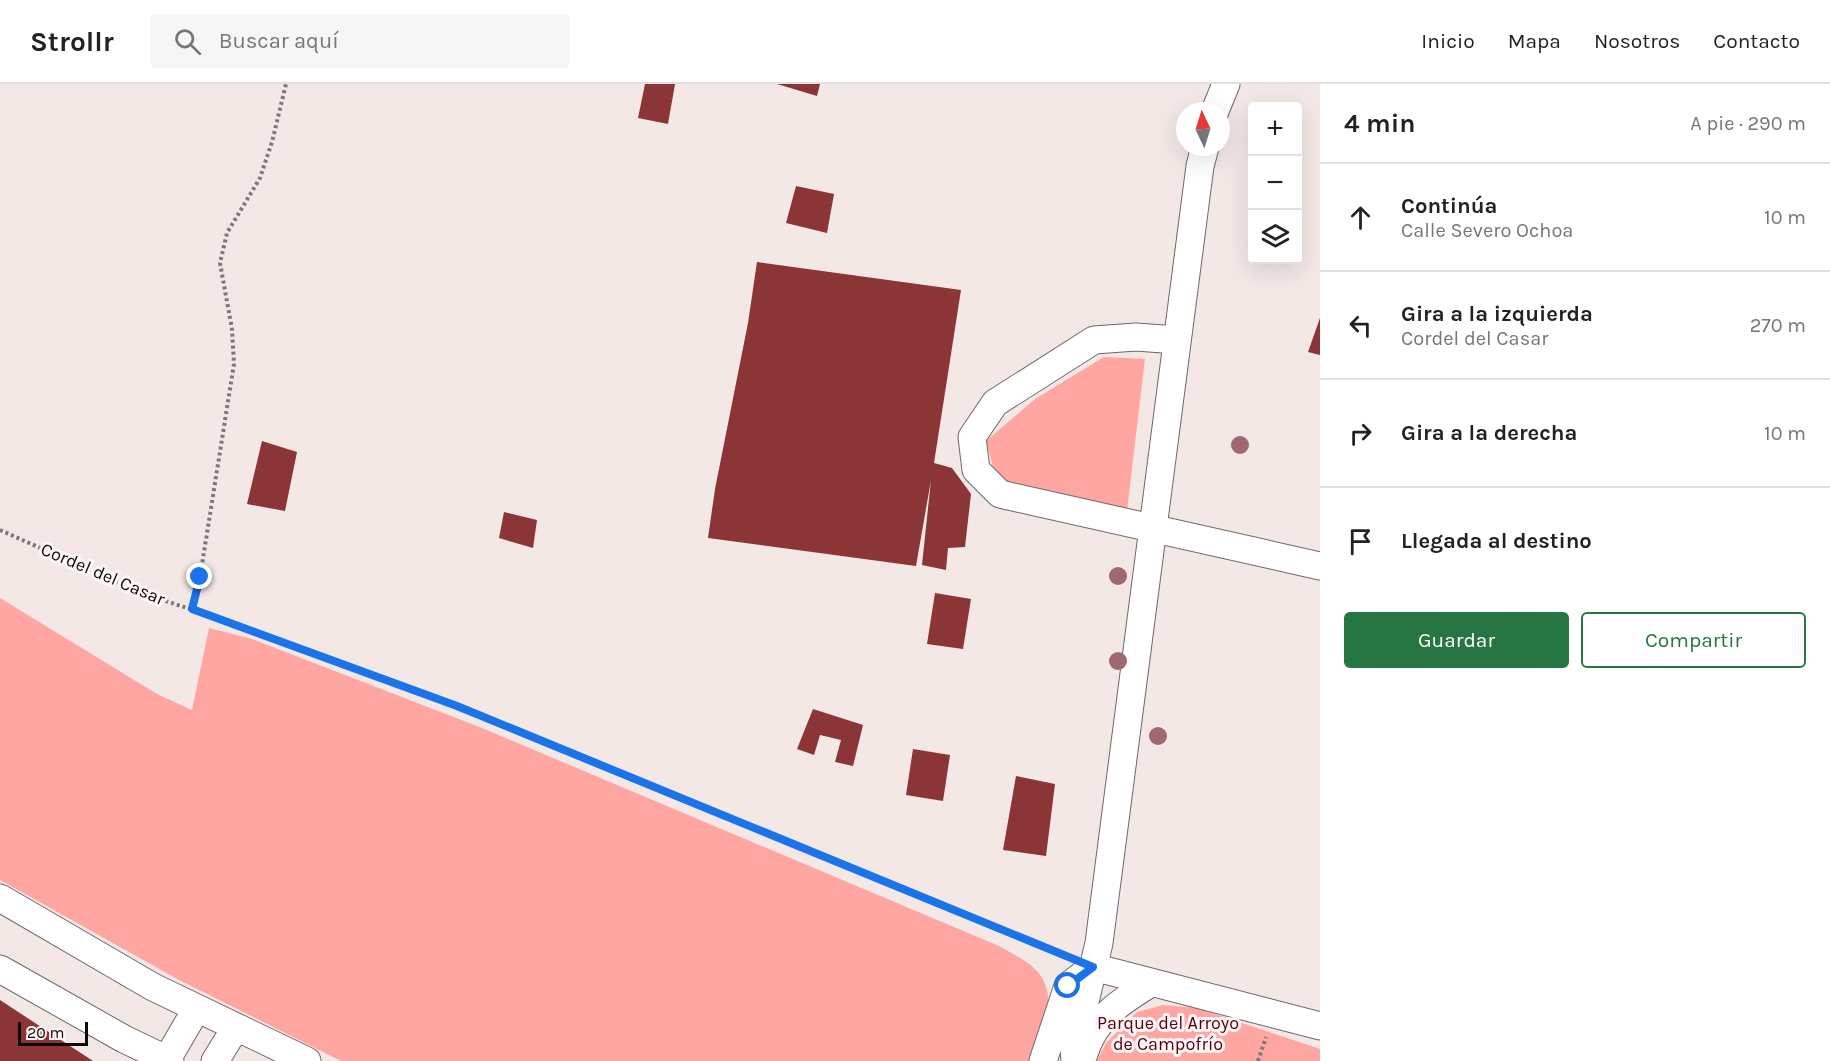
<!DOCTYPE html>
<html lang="es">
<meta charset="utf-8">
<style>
body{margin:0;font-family:Karla,sans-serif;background:#f6f6f6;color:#222}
.controls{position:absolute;right:18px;top:18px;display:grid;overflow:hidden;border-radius:6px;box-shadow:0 6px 24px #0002}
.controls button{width:54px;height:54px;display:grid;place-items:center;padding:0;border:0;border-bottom:2px solid #e0e0e0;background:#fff;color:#222;font:30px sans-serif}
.compass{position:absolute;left:1176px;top:18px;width:54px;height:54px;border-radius:50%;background:#fff;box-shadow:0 6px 24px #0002;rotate:356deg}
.scale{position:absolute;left:18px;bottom:15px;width:70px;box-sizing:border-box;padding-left:6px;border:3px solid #0e0a0a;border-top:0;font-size:16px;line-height:21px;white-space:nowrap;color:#0e0a0a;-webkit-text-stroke:4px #fef6f6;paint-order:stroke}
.stop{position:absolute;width:18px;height:18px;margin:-14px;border:4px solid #1a73e8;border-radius:50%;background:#fff}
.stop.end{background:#1a73e8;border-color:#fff;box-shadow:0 2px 6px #0008}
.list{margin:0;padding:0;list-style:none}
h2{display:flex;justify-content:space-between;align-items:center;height:78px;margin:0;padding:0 24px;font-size:26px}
h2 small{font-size:20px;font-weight:400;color:#767676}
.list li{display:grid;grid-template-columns:39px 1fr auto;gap:18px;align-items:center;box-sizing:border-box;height:108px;padding:0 24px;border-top:2px solid #e0e0e0}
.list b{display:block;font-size:22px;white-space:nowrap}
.list p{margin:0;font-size:20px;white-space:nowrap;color:#767676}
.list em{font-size:20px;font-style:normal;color:#767676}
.actions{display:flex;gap:12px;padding:18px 24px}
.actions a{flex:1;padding:14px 0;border:2px solid #287544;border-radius:6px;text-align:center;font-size:21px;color:#287544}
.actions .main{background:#287544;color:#fff}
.icon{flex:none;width:33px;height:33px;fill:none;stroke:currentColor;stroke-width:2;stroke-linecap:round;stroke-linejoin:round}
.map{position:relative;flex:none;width:1320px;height:977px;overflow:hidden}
header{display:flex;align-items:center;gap:36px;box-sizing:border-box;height:84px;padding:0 30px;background:#fff;border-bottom:2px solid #e0e0e0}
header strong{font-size:28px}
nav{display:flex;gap:33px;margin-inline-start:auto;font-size:21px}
.search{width:420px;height:54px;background:#f6f6f6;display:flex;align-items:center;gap:15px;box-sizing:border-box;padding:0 21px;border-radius:6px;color:#767676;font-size:22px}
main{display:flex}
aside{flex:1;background:#fff}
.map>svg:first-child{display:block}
.green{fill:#ffa6a2}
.building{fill:#8b3536}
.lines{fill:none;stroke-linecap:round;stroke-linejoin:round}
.street-casing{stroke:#706665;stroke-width:29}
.path{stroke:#7f7777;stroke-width:4;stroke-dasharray:3 3;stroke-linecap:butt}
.street{stroke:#fff;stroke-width:27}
.tree{fill:#9e686f}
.route{stroke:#1a73e8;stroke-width:8}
.labels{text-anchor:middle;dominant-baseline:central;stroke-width:6;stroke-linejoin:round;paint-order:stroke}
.street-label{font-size:18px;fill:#0e0a0a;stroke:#fef6f6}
.park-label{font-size:18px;fill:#57000c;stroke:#fef6f6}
</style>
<header>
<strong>Strollr</strong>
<div class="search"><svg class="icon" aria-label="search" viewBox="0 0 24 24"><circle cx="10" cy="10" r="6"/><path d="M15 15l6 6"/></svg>Buscar aquí</div>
<nav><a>Inicio</a><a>Mapa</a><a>Nosotros</a><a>Contacto</a></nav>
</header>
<main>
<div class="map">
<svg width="1320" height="977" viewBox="0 0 1320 977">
<rect width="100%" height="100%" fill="#f4e8e7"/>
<path class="green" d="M1104 273 1145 275 1127 427 1013 401 995 391 986 357 1035 315Z
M0 514 157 610 192 626 209 544 252 555 482 644 999 862C1011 869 1026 876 1035 885 1061 911 1043 948 1034 977H341L179 896 0 796Z
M1163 921 1197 924 1320 965V977H1097L1106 959 1137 928Z"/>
<path class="building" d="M645 0H675L668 40 638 34Z
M777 0H820L817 12Z
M796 102 834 110 827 149 786 139Z
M757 178 961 206 934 379 952 384 971 410 965 463 948 464 946 486 922 481 931 396 916 482 708 454 715 405 748 239Z
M1320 234V271L1308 268Z
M262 357 297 368 285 427 247 420Z
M504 428 537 436 533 464 499 454Z
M935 509 971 515 963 565 927 560Z
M813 625 863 641 853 682 835 678 841 656 820 651 814 671 797 665Z
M913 665 950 671 943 717 906 711Z
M1016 692 1055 700 1046 772 1003 766Z
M0 916 93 977H0Z"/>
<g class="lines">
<g class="street-casing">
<path id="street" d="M1215 27 1226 0
M1177 256 1136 253 1094 256 995 319 972 353 976 386 1000 410 1320 482
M0 814 153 903 307 977
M1093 883 1320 942
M0 885 124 955 170 977
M1084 970C1095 933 1120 918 1151 899
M166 977 197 924
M215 977 236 943
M1043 977 1068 902 1093 883
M1075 977 1074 964 1099 859 1200 82 1205 63"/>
</g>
<path class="path" d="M0 446 139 508 211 532 457 622 1068 872
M192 525 200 493 234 280 232 245 220 179 227 149 260 94 272 58 286 0
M1258 977 1266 953"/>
<use href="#street" class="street"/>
</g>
<g class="tree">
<circle cx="1240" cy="361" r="9"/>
<circle cx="1118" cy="492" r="9"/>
<circle cx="1118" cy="577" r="9"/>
<circle cx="1158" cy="652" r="9"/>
</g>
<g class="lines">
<path class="route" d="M200 493 192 525 457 622 1093 883 1068 902"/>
</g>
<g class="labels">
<g class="street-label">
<text transform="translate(103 490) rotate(23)">Cordel del Casar</text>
</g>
<g class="park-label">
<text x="1168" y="939">Parque del Arroyo<tspan x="1168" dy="21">de Campofrío</tspan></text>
</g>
</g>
</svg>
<div class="controls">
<button>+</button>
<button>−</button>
<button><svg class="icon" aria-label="layers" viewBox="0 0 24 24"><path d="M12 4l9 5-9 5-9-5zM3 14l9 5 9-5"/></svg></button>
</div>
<svg class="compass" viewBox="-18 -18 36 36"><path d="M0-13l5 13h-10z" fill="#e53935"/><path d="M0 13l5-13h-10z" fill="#767676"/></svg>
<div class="scale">20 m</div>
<div class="stop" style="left:1068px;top:902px"></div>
<div class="stop end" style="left:200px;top:493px"></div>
</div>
<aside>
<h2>4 min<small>A pie · 290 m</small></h2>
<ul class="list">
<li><svg class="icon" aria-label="ahead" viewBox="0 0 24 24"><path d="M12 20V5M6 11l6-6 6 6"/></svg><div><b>Continúa</b><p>Calle Severo Ochoa</p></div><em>10 m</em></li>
<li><svg class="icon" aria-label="left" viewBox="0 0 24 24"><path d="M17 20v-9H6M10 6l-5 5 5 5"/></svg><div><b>Gira a la izquierda</b><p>Cordel del Casar</p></div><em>270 m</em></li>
<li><svg class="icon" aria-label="right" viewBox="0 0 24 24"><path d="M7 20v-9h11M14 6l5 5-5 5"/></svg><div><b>Gira a la derecha</b></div><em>10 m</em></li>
<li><svg class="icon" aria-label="arrive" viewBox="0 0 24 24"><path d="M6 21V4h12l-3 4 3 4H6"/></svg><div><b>Llegada al destino</b></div></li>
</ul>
<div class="actions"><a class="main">Guardar</a><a>Compartir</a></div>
</aside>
</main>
